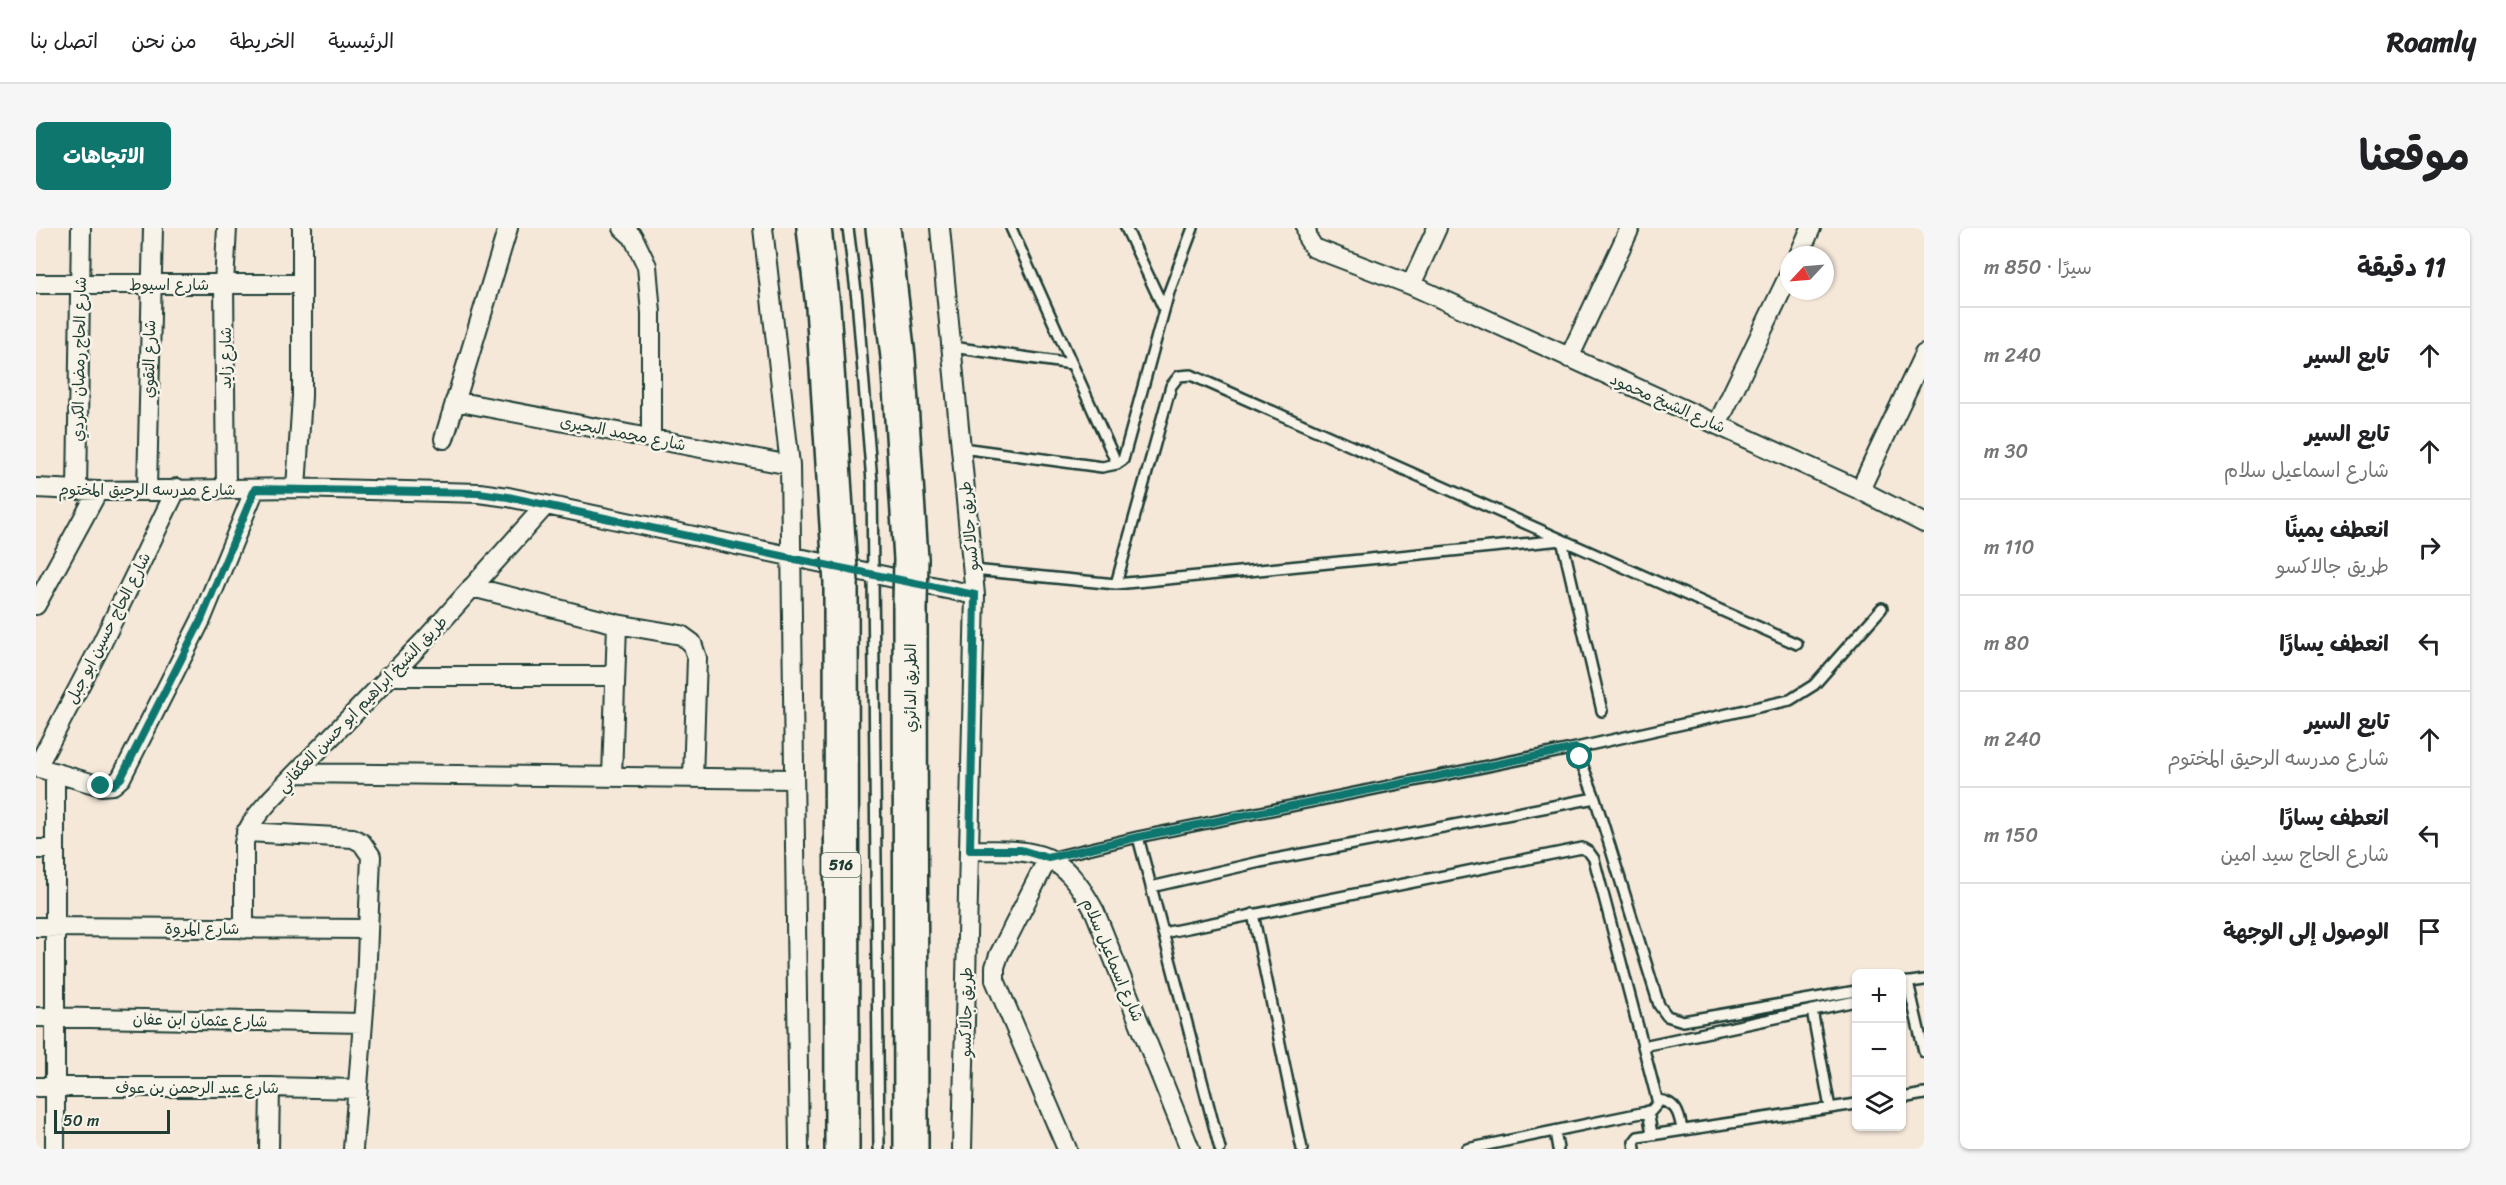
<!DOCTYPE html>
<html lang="ar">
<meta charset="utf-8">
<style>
body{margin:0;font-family:Sriracha,"Playpen Sans Arabic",sans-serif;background:#f6f6f6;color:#202124;direction:rtl}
.controls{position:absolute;right:18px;bottom:18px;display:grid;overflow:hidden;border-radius:9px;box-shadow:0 2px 4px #0004}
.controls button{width:54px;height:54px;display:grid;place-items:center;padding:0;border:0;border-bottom:2px solid #e0e0e0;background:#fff;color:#202124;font:30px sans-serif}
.compass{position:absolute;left:1744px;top:18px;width:54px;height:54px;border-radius:50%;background:#fff;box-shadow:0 2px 4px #0004;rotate:244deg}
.scale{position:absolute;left:18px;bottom:15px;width:116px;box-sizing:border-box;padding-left:6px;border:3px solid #1f3d34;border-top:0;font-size:16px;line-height:21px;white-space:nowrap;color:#1f3d34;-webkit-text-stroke:4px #f7f3e8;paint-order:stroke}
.stop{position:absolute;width:18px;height:18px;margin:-14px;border:4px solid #0f766e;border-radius:50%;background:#fff}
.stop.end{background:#0f766e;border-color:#fff;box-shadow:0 2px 6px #0008}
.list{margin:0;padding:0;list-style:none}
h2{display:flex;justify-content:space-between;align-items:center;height:78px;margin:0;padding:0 24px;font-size:26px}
h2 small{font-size:20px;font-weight:400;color:#757577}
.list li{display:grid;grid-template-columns:39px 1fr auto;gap:18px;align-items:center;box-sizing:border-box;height:96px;padding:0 24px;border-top:2px solid #e0e0e0}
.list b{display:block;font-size:22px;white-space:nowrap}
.list p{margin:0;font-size:20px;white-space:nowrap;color:#757577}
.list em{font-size:20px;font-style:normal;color:#757577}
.icon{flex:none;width:33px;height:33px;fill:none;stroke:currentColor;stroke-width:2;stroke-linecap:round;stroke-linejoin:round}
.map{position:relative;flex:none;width:1888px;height:921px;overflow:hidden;direction:ltr;border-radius:9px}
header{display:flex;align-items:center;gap:36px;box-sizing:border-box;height:84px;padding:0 30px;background:#fff;border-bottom:2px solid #e0e0e0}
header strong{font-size:28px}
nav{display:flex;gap:33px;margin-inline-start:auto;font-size:21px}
.intro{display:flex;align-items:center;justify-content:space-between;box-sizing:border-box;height:144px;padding:0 36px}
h1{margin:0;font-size:42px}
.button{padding:15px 27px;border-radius:9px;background:#0f766e;color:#fff;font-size:21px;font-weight:700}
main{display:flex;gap:36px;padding:0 36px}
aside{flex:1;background:#fff;border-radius:9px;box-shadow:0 2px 4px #0004}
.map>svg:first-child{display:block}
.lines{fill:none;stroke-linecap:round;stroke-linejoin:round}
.lane-casing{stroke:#1f3d34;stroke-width:14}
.street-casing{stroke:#1f3d34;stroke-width:22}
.highway-casing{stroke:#1f3d34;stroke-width:38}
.lane{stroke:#f7f3e8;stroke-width:9}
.street{stroke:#f7f3e8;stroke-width:18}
.highway{stroke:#f7f3e8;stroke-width:33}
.highway-bridge-casing{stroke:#1f3d34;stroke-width:38;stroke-linecap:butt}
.highway-bridge{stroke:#f7f3e8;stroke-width:33}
.route{stroke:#0f766e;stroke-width:8}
.labels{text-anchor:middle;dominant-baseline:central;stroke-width:5;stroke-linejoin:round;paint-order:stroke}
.shield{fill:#f7f3e8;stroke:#60746a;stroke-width:1.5}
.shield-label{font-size:15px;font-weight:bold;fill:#1f3d34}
.street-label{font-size:16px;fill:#1f3d34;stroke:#f7f3e8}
</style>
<header>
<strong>Roamly</strong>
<nav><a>الرئيسية</a><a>الخريطة</a><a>من نحن</a><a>اتصل بنا</a></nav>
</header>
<div class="intro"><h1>موقعنا</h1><a class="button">الاتجاهات</a></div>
<main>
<aside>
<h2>11 دقيقة<small>سيرًا · 850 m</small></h2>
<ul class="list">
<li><svg class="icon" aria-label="ahead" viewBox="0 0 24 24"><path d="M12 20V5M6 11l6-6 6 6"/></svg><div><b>تابع السير</b></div><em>240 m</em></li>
<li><svg class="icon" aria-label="ahead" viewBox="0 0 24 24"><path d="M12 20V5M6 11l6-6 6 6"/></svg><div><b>تابع السير</b><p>شارع اسماعيل سلام</p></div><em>30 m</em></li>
<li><svg class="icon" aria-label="right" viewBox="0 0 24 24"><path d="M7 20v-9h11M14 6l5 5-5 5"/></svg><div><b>انعطف يمينًا</b><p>طريق جالاكسو</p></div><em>110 m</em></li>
<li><svg class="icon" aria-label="left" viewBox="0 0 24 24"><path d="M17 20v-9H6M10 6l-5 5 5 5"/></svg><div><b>انعطف يسارًا</b></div><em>80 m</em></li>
<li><svg class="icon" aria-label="ahead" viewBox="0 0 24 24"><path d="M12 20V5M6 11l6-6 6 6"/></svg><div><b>تابع السير</b><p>شارع مدرسه الرحيق المختوم</p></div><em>240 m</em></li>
<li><svg class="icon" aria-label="left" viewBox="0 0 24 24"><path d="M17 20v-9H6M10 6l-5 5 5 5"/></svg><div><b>انعطف يسارًا</b><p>شارع الحاج سيد امين</p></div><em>150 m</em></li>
<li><svg class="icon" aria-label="arrive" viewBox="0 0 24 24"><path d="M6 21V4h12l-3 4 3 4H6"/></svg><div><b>الوصول إلى الوجهة</b></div></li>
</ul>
</aside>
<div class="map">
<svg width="1888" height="921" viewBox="0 0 1888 921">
<rect width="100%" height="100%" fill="#f5e8d9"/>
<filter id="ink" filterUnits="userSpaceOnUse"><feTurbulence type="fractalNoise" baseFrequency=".0167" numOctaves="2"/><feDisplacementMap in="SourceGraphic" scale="12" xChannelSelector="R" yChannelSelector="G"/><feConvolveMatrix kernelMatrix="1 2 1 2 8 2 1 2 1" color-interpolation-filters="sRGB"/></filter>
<g filter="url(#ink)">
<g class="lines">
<g class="lane-casing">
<path id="lane" d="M812 0 821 71 836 254 843 921
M975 0 1081 236
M1090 0 1128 81
M916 119 1036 136
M926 220 1066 239 1081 236 1087 232 1133 64 1157 0
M937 342 1080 356 1526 312 1566 483
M1080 356 1135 158 1143 148 1155 147 1761 416
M1540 520 1559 570 1623 777 1631 788 1647 793 1820 763
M1102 609 1184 921
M1014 630 1102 609 1540 520 1754 472 1778 457 1846 380
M1115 659 1224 634 1559 570
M1217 686 1266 921
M1127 705 1546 620 1553 624 1558 631 1622 875 1615 883 1431 921
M1868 755 1888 752
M1866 760 1872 754 1888 824
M1776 782 1794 880
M1607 818 1820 773
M1866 870 1888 866
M1622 872C1640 874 1643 885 1646 901
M1612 883 1616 906
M1519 903 1522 921
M1599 921 1598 914 1602 909 1820 876"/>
</g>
<g class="street-casing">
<path id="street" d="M587 0 597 9 611 38 615 85V210
M727 0 754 237 763 921
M904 0 939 367 926 921
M1270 0 1272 11 1278 20 1375 57 1824 262 1888 295
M1763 27 1775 0
M0 56H266
M1375 57 1401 0
M1533 130 1594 0
M419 173 754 237
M1681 197 1753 47
M408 211 472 0
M0 260 62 263 260 260 443 265 472 269 939 367
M260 260 266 168V0
M111 261 117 0
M190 261 188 56 191 0
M41 262 45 0
M1824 262 1888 126
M436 359 581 396 645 407 656 415 661 430 657 550
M0 377 62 263
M352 448H579
M0 539 65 558 77 557 85 550 165 392 219 261
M1 539 66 415 141 260
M261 545 758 551
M576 549 581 396
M210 604 317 610 326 615 335 628 330 756 317 921
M0 621H19
M934 622C1000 622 1025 620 1059 684L1154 921
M1012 630 963 727 959 739V752L1031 921
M0 699 332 701
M208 701V615C211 597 223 585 235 571L388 413 509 278
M0 789 327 795
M0 859H234L322 861
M19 921V545
M233 921 234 859"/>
</g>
<g class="highway-casing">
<path id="highway" d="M778 0 787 79 803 328
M847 0 862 129 875 331
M805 354 806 921
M874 376 875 921"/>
</g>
<use href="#lane" class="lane"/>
<use href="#street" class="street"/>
<use href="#highway" class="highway"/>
<g class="highway-bridge-casing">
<path id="highway-bridge" d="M803 328 805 354
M874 376 875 331"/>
</g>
<use href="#highway-bridge" class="highway-bridge"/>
</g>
</g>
<g class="lines" filter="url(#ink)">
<path class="route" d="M65 558 77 557 85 550 165 392 219 261 443 265 472 269 754 330 939 367 934 622H985L1012 630 1102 609 1540 520 1544 529"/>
</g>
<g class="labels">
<rect class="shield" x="785.5" y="625" width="39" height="24" rx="4.5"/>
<g class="shield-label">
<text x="805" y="637">516</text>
</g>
<g class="street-label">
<text x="133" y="56">شارع اسيوط</text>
<text transform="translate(189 130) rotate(-90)">شارع زايد</text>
<text transform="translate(43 131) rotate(-89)">شارع الحاج رمضان الكردي</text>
<text transform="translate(113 131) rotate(-89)">شارع التقوي</text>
<text transform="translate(1632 175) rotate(24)">شارع الشيخ محمود</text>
<text transform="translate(587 205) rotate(11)">شارع محمد البحيرى</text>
<text x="111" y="261">شارع مدرسه الرحيق المختوم</text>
<text transform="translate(933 298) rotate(-95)">طريق جالاكسو</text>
<text transform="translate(72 400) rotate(-63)">شارع الحاج حسين ابو جبل</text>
<text transform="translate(874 460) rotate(-90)">الطريق الدائري</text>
<text transform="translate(326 476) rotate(-46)">طريق الشيخ ابراهيم ابو حسن العكفاني</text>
<text x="166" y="700">شارع المروة</text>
<text transform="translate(1077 732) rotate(67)">شارع اسماعيل سلام</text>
<text transform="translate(930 784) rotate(-89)">طريق جالاكسو</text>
<text transform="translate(164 792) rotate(1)">شارع عثمان ابن عفان</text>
<text x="161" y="859">شارع عبد الرحمن بن عوف</text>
</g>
</g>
</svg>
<div class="controls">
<button>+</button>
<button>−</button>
<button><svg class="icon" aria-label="layers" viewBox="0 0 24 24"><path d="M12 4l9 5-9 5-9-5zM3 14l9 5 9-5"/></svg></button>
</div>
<svg class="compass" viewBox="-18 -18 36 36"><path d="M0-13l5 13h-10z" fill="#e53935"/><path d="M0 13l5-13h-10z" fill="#757577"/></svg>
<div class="scale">50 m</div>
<div class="stop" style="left:1544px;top:529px"></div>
<div class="stop end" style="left:65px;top:558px"></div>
</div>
</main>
